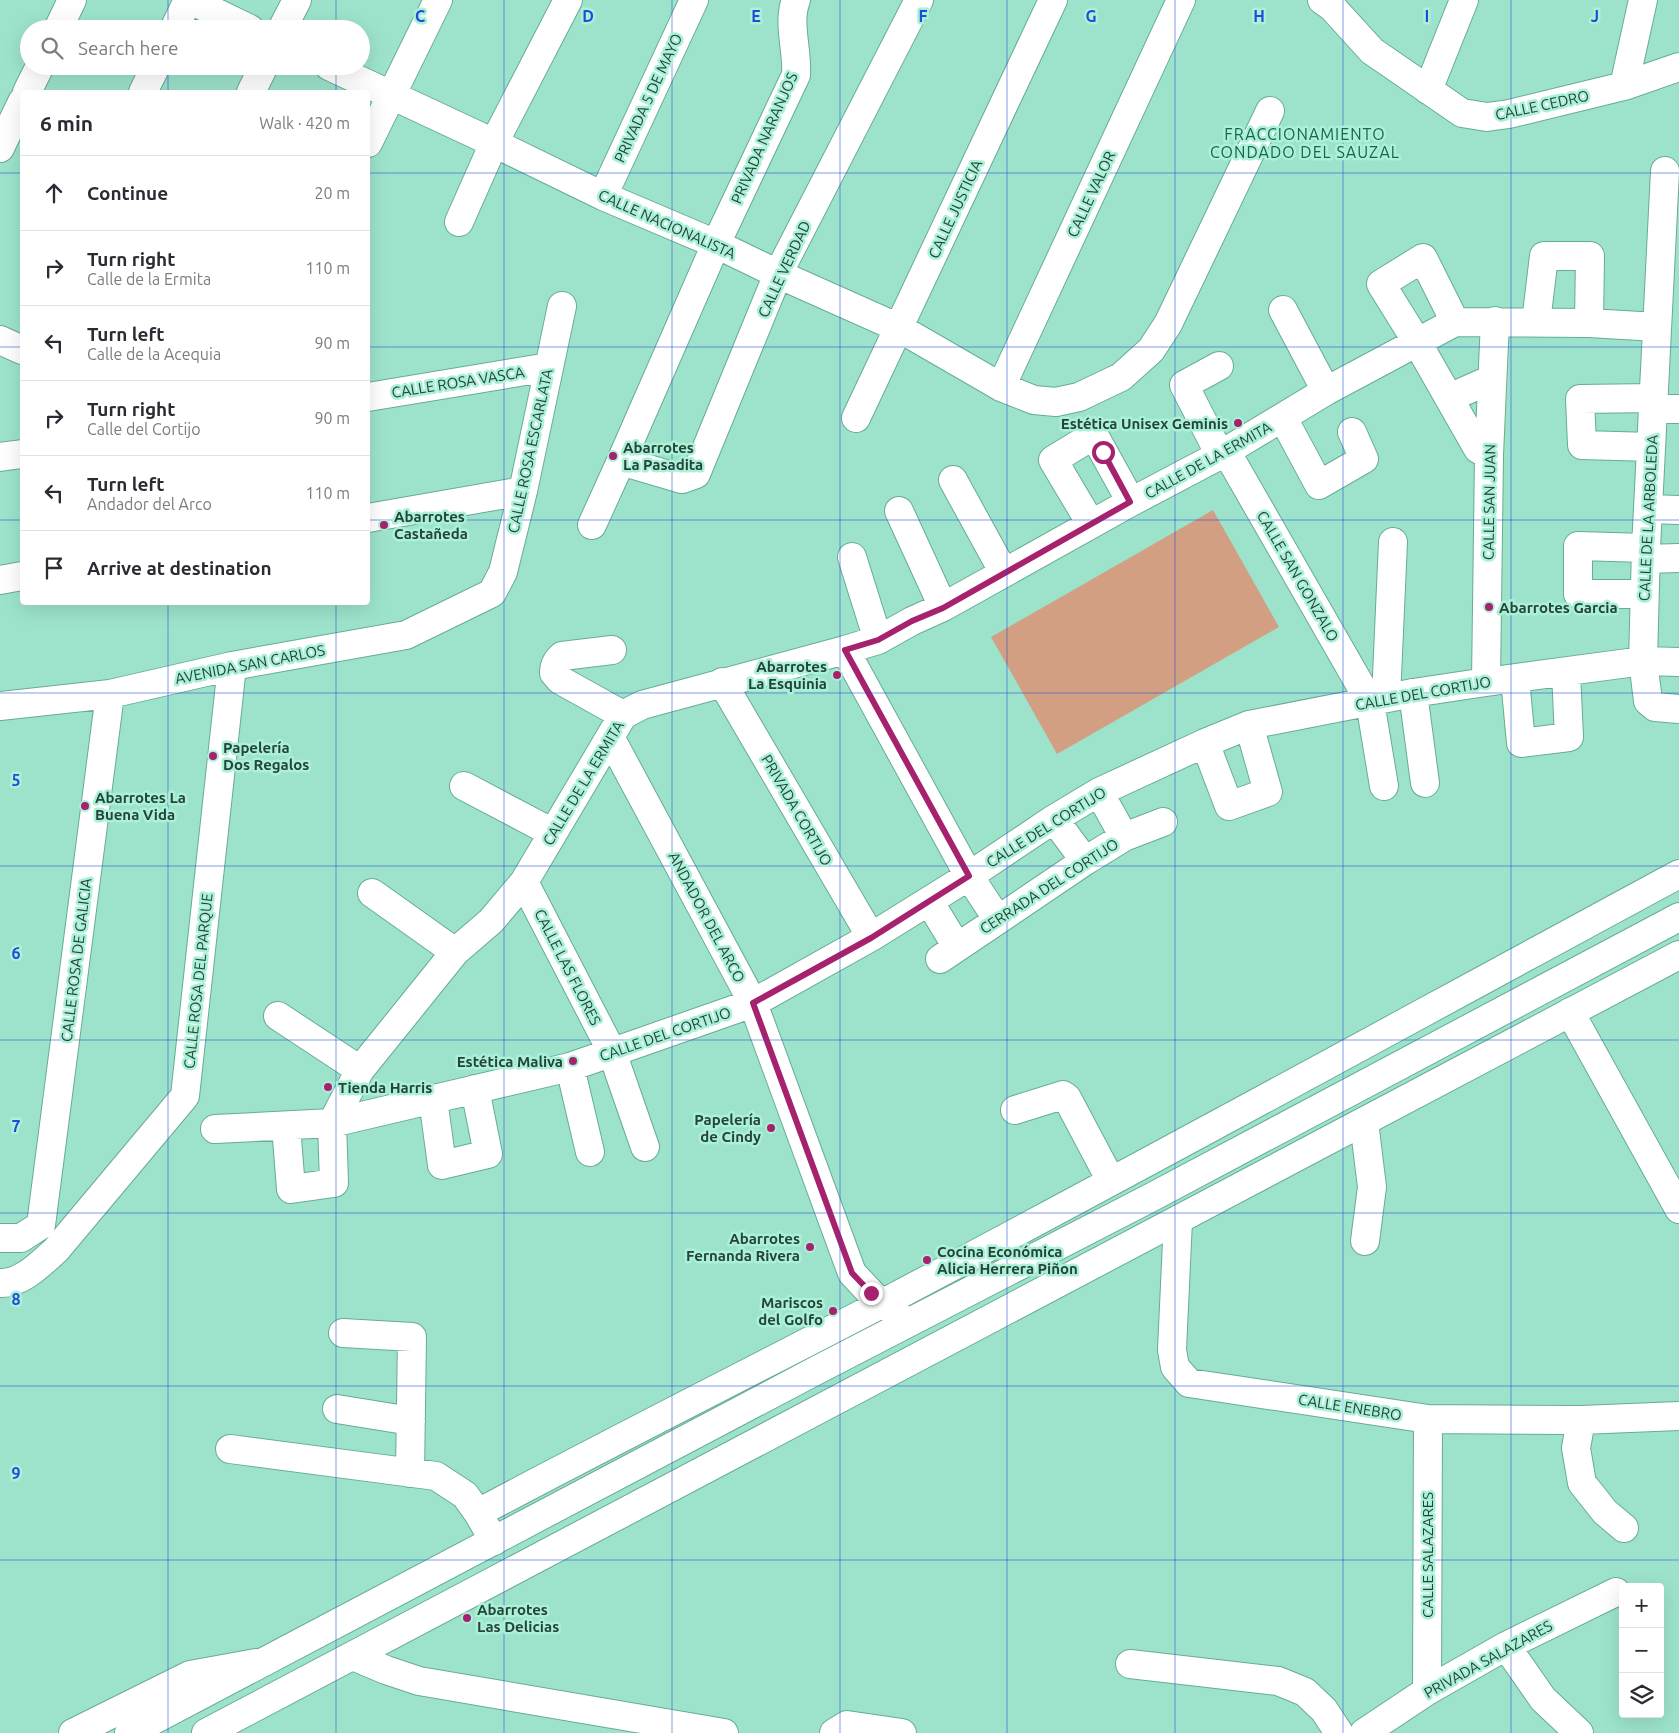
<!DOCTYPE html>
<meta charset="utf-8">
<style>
body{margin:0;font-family:Ubuntu,sans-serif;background:#f7f7f7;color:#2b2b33}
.controls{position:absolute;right:15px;bottom:15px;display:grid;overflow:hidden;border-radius:5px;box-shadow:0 5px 20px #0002}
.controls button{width:45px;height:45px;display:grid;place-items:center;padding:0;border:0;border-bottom:1px solid #e1e1e2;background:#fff;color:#2b2b33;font:25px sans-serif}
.stop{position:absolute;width:15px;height:15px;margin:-11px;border:4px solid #a6226e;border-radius:50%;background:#fff}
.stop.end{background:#a6226e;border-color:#fff;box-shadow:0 1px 5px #0008}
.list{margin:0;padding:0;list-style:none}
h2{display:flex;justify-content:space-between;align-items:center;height:65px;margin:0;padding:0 20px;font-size:21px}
h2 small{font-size:16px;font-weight:400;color:#7c7c81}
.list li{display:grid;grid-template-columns:32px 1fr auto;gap:15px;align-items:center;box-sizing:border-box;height:75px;padding:0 20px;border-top:1px solid #e1e1e2}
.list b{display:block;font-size:19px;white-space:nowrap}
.list p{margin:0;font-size:16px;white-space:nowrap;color:#7c7c81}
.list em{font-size:16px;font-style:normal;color:#7c7c81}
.icon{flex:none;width:28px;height:28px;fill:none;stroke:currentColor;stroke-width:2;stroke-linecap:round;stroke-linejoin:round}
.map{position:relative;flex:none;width:1679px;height:1733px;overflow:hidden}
.search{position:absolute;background:#fff;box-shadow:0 5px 20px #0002;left:20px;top:20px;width:350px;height:55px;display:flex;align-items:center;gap:12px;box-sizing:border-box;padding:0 18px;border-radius:28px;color:#7c7c81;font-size:19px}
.panel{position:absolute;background:#fff;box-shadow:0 5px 20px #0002;left:20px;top:90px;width:350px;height:515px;border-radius:5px}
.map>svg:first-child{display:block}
.grass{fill:#d39f82}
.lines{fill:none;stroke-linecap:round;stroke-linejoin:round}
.minor-casing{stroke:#67ac95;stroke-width:30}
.major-casing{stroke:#67ac95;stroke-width:30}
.minor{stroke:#fff;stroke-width:28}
.major{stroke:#fff;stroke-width:28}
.route{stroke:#a6226e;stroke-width:6}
.grid{fill:none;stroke:#1d4ed8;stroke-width:1;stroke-opacity:0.55}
.poi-dot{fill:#a6226e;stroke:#aaf1d8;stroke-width:2}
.labels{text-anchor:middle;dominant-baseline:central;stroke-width:5;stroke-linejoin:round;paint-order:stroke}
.street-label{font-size:15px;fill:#26433a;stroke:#aaf1d8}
.poi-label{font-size:15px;font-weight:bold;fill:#26433a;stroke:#aaf1d8;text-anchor:start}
.neighbourhood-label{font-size:16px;letter-spacing:1px;fill:#19634f;stroke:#aaf1d8}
.grid-label{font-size:16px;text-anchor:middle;font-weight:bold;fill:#1d4ed8;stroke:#aaf1d8;stroke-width:5;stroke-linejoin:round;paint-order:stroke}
</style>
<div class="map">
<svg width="1679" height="1733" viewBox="0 0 1679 1733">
<rect width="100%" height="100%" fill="#9de3cb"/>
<path class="grass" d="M1213 510 1279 627 1057 754 991 637Z"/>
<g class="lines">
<g class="minor-casing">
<path id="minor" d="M190 0 250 29
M1322 0 1332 7 1372 51 1462 113 1487 117 1509 114 1624 86 1679 67
M58 29 72 0
M174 29 188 0
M282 29 297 0
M329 66 494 143 603 196 716 244 778 274 899 328 1001 387 1034 400 1056 402 1079 397 1121 377 1151 350 1168 324 1270 111
M1624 86 1643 0
M1428 90 1464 0
M27 92 40 66
M143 92 156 66
M251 92 264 66
M368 143 438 0
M0 148 22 102
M1665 171 1646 548 1643 661 1648 701 1655 707 1679 709
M603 196 694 0
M459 222 494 143 568 0
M1283 310 1326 391
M1455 322 1423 258 1381 284 1417 342 1478 449 1489 455
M1536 322 1544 256H1590L1589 323
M0 340 22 350
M1219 366 1184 385 1220 455
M1001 387 1181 0
M368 397 549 367
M1449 398 1492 379
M1654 408 1679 409
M856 418 1053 0
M1283 418 1319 485 1364 459 1352 432
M1651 447 1582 445 1580 399 1654 398
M1226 451 1370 702 1384 786
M0 457 22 454
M621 461 682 479 696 474 778 274 919 0
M953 480 1004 573
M1648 509 1679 510
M899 511 943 607
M368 518 523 491
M1091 524 1053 460 1094 435 1131 502
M592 525 621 461 716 244 796 75C798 51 787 23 796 0
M852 557 878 640
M1646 559 1679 558
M0 580 22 576
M1644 594H1578V546L1646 548
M612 650 562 656C556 661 554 665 554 673L560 680 623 715
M845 650 969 876 998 920
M1515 679 1521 743 1569 737 1566 673
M722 682 871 937
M1486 682 1489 455 1495 321
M1413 693 1425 783
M1386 698 1393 542
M0 706 110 694 232 666 406 635 492 593 503 572 523 491 562 306
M610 737 753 1003 852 1273 881 1304 896 1311
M1205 743 1229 806 1268 792 1249 725
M464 786 553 833
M1099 792 1124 837
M1054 819 1085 861
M524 882 612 1052 645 1147
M372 893 455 952
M929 901 957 947
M940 959 1085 861 1124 837 1163 822
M1570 1012 1679 1209
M278 1016 360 1070
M570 1067 590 1152
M433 1099 442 1165 488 1154 475 1089
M1015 1110 1063 1095 1067 1098 1111 1181
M1364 1122 1372 1187 1365 1241
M286 1126 291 1189 334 1183 332 1123 360 1070 455 952 491 921 524 882 623 715 642 705 845 650 878 640 912 621 943 607 1131 502 1220 455 1326 391 1455 322 1589 323 1657 327
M215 1129 332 1123 570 1067 753 1003 871 937 969 876 1054 819 1099 792 1205 743 1249 725 1413 693 1486 682 1643 661 1679 662
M1178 1220 1172 1350 1175 1367 1189 1383 1428 1419 1581 1420 1679 1416
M41 1225 110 694
M0 1238H21L41 1225
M0 1283C22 1284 41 1263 56 1250L185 1096 232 666
M343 1333 412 1337 410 1473
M337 1409 411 1421
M1581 1420 1576 1448 1582 1483 1605 1512 1624 1528
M230 1449 436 1476 465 1495 478 1513
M494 1541 478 1513C613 1441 749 1373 885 1302 1151 1162 1414 1017 1679 874
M1506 1646 1543 1699 1579 1733
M353 1656 386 1670 419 1681 724 1733
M1130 1664 1278 1681 1305 1692 1324 1710 1339 1733
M1427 1691 1428 1419
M73 1733 190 1675 256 1663
M834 1733 847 1725 902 1733
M1364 1733 1427 1691 1506 1646 1616 1592"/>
</g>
<g class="major-casing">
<path id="major" d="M129 1733 819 1369 1152 1197 1679 917
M206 1733 1679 955"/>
</g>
<use href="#minor" class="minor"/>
<use href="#major" class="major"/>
</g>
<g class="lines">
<path class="route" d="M871 1293 852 1273 753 1003 871 938 969 876 845 650 878 640 912 621 943 608 1130 502 1103 452"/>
</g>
<path class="grid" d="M168 0V29M336 0V29M504 0V1733M672 0V1733M840 0V1733M1007 0V1733M1175 0V1733M1343 0V1733M1511 0V1733M168 66V92M336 66V92M0 173H22M368 173H1679M0 347H22M368 347H1679M0 520H22M368 520H1679M168 602V1733M336 602V1733M0 693H1679M0 866H1679M0 1040H1679M0 1213H1679M0 1386H1679M0 1560H1679"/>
<g class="poi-dot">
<circle cx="1238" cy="423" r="5"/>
<circle cx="613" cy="456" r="5"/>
<circle cx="384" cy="525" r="5"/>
<circle cx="1489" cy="607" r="5"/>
<circle cx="837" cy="675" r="5"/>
<circle cx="213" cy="756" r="5"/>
<circle cx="85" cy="806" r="5"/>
<circle cx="573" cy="1061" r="5"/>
<circle cx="328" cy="1087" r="5"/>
<circle cx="771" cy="1128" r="5"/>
<circle cx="810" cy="1247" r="5"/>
<circle cx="927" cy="1260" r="5"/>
<circle cx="833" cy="1311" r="5"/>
<circle cx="467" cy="1618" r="5"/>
</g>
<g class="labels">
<g class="street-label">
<text transform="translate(648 98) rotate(-65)">PRIVADA 5 DE MAYO</text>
<text transform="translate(1542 105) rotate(-12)">CALLE CEDRO</text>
<text transform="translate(764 138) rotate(-66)">PRIVADA NARANJOS</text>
<text transform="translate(1091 194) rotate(-65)">CALLE VALOR</text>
<text transform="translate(955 209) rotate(-65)">CALLE JUSTICIA</text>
<text transform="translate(667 224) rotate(24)">CALLE NACIONALISTA</text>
<text transform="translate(784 269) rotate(-65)">CALLE VERDAD</text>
<text transform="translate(458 382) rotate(-9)">CALLE ROSA VASCA</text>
<text transform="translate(530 451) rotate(-78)">CALLE ROSA ESCARLATA</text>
<text transform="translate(1208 460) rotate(-29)">CALLE DE LA ERMITA</text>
<text transform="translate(1489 502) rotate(-89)">CALLE SAN JUAN</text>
<text transform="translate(1648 518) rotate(-87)">CALLE DE LA ARBOLEDA</text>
<text transform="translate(1298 576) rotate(60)">CALLE SAN GONZALO</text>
<text transform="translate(250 664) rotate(-11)">AVENIDA SAN CARLOS</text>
<text transform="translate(1423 693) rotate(-10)">CALLE DEL CORTIJO</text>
<text transform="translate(583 783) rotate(-59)">CALLE DE LA ERMITA</text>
<text transform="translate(797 810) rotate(60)">PRIVADA CORTIJO</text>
<text transform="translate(1046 827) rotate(-32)">CALLE DEL CORTIJO</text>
<text transform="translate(1049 886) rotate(-33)">CERRADA DEL CORTIJO</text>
<text transform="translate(707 917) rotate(62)">ANDADOR DEL ARCO</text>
<text transform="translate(76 960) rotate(-83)">CALLE ROSA DE GALICIA</text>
<text transform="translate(568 967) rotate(63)">CALLE LAS FLORES</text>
<text transform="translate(198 981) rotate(-84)">CALLE ROSA DEL PARQUE</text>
<text transform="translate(665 1034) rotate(-19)">CALLE DEL CORTIJO</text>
<text transform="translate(1350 1407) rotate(9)">CALLE ENEBRO</text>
<text transform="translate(1427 1555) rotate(-90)">CALLE SALAZARES</text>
<text transform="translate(1488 1659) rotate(-29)">PRIVADA SALAZARES</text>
</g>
<g class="poi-label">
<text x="1228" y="423" text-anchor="end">Estética Unisex Geminis</text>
<text x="623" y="447">Abarrotes<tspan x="623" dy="17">La Pasadita</tspan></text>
<text x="394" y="516">Abarrotes<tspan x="394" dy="17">Castañeda</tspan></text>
<text x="1499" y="607">Abarrotes Garcia</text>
<text x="827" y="666" text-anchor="end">Abarrotes<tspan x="827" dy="17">La Esquinia</tspan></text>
<text x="223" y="747">Papelería<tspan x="223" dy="17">Dos Regalos</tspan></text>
<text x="95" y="797">Abarrotes La<tspan x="95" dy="17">Buena Vida</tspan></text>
<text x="563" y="1061" text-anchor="end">Estética Maliva</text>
<text x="338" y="1087">Tienda Harris</text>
<text x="761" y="1119" text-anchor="end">Papelería<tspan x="761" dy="17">de Cindy</tspan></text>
<text x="800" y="1238" text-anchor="end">Abarrotes<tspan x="800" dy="17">Fernanda Rivera</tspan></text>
<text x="937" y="1251">Cocina Económica<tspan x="937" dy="17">Alicia Herrera Piñon</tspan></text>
<text x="823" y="1302" text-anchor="end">Mariscos<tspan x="823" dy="17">del Golfo</tspan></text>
<text x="477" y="1609">Abarrotes<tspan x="477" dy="17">Las Delicias</tspan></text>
</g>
<g class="neighbourhood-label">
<text x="1305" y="134">FRACCIONAMIENTO<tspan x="1305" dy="18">CONDADO DEL SAUZAL</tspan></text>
</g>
</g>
<g class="grid-label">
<text x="420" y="22">C</text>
<text x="588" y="22">D</text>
<text x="756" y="22">E</text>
<text x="923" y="22">F</text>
<text x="1091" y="22">G</text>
<text x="1259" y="22">H</text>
<text x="1427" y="22">I</text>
<text x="1595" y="22">J</text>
<text x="16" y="786">5</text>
<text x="16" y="959">6</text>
<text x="16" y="1132">7</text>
<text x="16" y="1305">8</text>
<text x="16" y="1479">9</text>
</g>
</svg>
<div class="controls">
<button>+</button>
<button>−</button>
<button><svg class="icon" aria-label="layers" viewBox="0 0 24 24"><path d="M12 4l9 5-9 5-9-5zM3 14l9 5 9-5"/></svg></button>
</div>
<div class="stop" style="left:1103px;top:452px"></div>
<div class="stop end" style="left:871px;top:1293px"></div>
<div class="search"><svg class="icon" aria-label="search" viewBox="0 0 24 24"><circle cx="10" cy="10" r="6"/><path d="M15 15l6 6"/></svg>Search here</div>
<section class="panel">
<h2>6 min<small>Walk · 420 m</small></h2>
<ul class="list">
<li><svg class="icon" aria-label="ahead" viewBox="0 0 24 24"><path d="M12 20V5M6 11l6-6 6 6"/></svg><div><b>Continue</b></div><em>20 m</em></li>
<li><svg class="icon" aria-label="right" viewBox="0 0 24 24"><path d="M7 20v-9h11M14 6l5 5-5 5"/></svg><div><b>Turn right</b><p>Calle de la Ermita</p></div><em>110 m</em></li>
<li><svg class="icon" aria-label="left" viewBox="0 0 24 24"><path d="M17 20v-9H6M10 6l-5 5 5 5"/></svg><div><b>Turn left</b><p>Calle de la Acequia</p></div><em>90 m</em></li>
<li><svg class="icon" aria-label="right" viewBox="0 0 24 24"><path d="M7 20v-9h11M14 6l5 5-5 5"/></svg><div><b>Turn right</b><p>Calle del Cortijo</p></div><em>90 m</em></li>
<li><svg class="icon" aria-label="left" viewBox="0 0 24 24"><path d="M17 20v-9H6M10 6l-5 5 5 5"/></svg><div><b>Turn left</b><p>Andador del Arco</p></div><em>110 m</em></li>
<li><svg class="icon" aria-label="arrive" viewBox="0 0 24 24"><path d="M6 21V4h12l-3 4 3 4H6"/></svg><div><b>Arrive at destination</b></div></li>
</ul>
</section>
</div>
